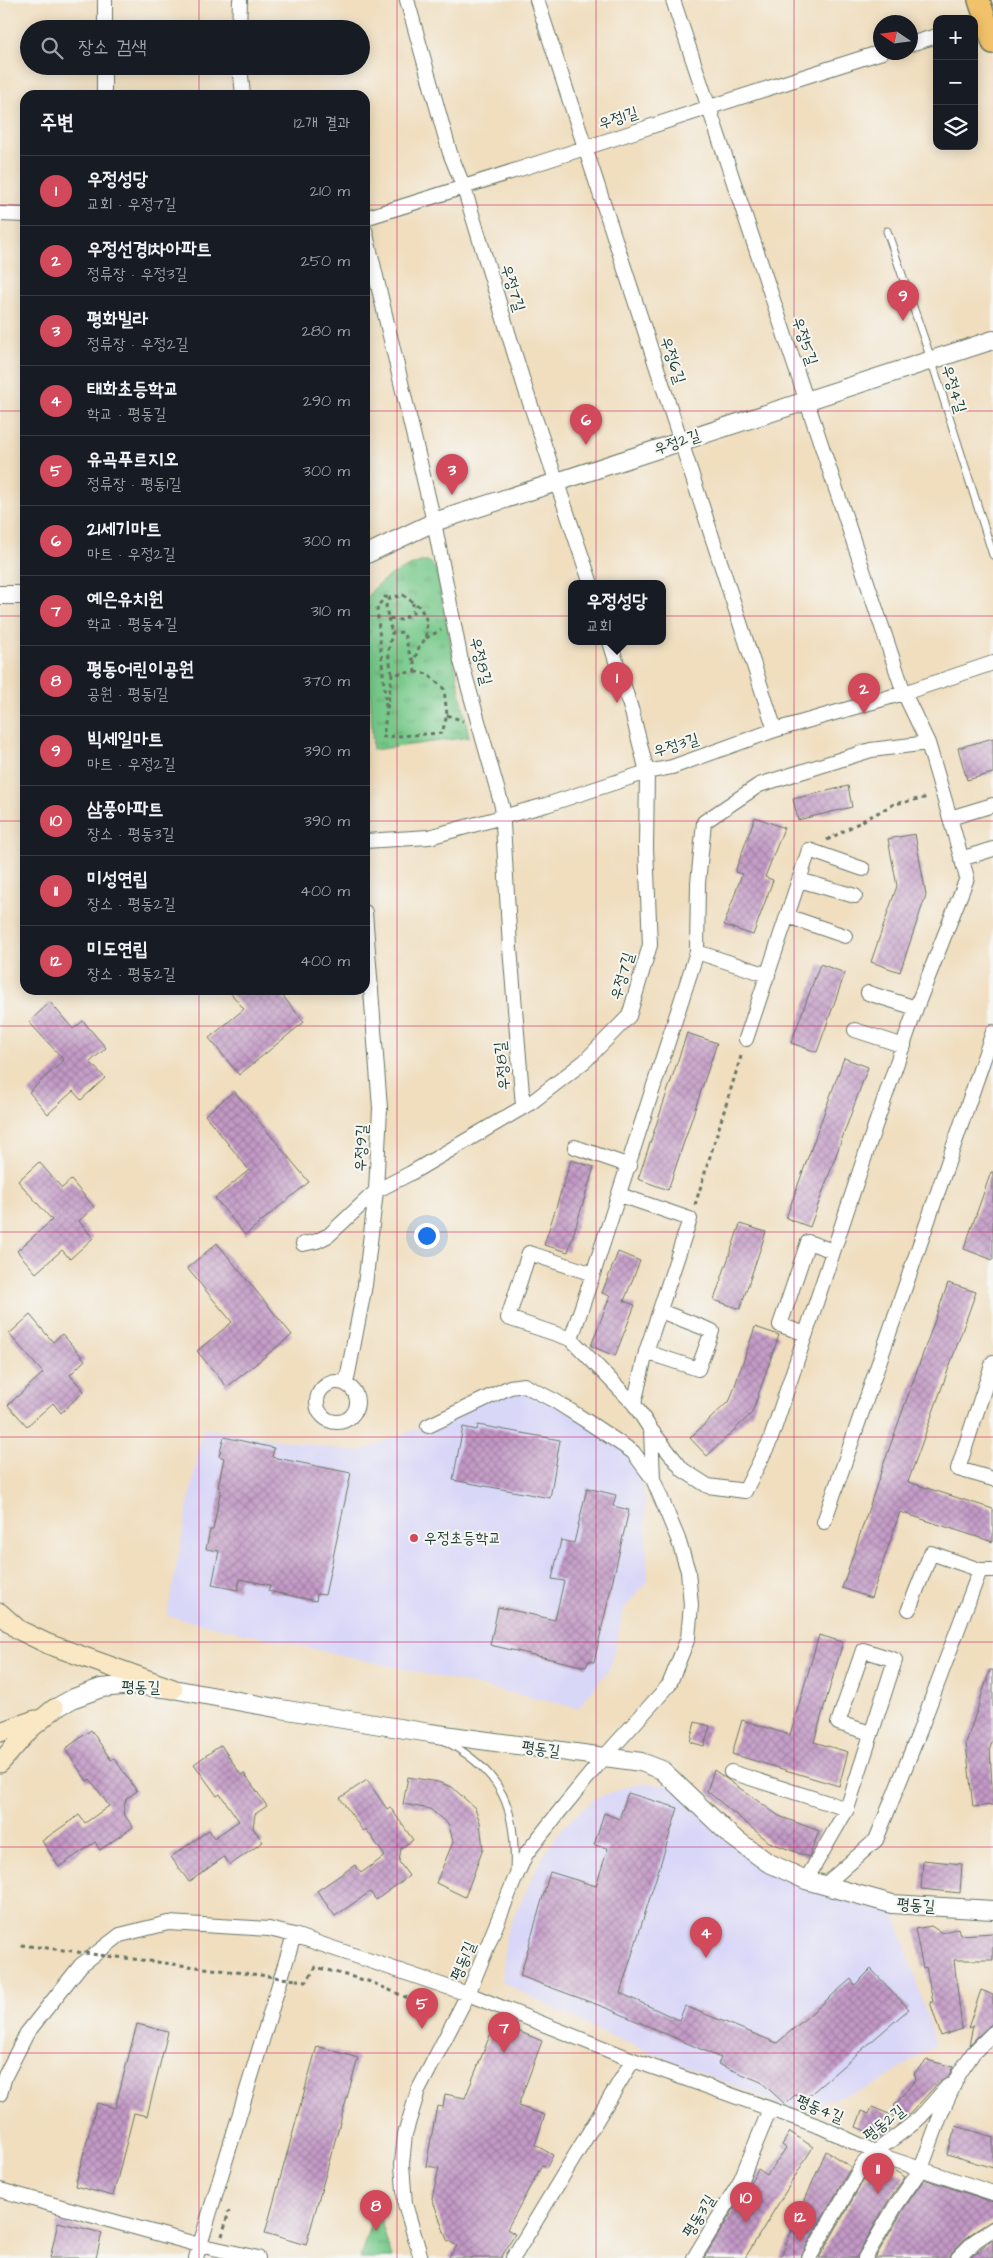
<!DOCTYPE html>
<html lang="ko">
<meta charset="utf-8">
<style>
body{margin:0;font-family:"Architects Daughter","Poor Story",sans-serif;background:#242831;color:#f1f3f6}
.controls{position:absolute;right:15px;top:15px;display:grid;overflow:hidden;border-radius:10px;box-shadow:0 2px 12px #0003}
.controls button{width:45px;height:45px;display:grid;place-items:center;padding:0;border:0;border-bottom:1px solid #363941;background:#171b24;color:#f1f3f6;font:25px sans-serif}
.compass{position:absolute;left:873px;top:15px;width:45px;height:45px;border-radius:50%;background:#171b24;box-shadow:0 2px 12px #0003;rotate:283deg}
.you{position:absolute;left:426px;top:1235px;width:18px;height:18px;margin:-12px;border:4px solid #fff;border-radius:50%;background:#1a73e8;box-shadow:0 0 0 8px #1a73e833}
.badge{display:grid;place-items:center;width:32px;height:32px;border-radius:50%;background:#d1495b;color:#fff;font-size:16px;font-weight:700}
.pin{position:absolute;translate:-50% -41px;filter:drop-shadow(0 1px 2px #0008)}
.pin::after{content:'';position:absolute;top:26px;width:18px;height:15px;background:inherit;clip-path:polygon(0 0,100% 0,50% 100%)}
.popup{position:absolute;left:568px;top:580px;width:98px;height:65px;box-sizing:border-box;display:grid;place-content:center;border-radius:10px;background:#171b24;filter:drop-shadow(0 1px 4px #0005);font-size:16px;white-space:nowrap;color:#9ea1a6}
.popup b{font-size:19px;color:#f1f3f6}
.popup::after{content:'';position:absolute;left:50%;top:100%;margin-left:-10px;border:10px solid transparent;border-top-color:#171b24}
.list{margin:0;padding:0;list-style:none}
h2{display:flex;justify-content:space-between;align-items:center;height:65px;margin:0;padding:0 20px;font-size:21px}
h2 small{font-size:16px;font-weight:400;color:#9ea1a6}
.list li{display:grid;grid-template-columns:32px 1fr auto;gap:15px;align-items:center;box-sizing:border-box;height:70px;padding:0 20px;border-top:1px solid #363941}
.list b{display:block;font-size:19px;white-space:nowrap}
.list p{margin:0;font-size:16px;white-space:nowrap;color:#9ea1a6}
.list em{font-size:16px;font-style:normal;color:#9ea1a6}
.icon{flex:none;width:28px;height:28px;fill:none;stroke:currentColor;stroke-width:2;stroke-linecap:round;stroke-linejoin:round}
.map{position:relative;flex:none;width:993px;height:2258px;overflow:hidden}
.search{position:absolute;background:#171b24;box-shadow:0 2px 12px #0003;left:20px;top:20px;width:350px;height:55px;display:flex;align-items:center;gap:12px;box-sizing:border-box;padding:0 18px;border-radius:28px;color:#9ea1a6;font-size:19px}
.panel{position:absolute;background:#171b24;box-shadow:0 2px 12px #0003;left:20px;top:90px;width:350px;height:905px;border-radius:15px}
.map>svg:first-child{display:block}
.built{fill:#d9d7f8}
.park{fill:url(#park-tufts);stroke:#4b835f}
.building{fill:url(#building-cross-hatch)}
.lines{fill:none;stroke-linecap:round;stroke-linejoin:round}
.service-casing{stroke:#687565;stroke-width:9}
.minor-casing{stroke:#687565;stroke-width:16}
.tertiary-casing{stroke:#687565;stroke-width:20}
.secondary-casing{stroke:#687565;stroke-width:21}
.primary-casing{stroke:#687565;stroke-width:24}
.path{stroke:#687565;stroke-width:3;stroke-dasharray:4 4;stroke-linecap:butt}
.service{stroke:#fff;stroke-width:7}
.minor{stroke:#fff;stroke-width:14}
.tertiary{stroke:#fff;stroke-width:18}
.secondary{stroke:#fae7c3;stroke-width:19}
.primary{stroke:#f2c26a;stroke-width:21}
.path-bridge{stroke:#687565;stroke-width:3;stroke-dasharray:4 4;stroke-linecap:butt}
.grid{fill:none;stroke:#c2185b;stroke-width:1;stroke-opacity:0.55}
.poi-dot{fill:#d1495b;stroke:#f6f6f2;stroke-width:2}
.labels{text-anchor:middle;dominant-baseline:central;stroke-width:4;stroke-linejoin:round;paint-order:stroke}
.street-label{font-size:16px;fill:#1f3d34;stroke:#f6f6f2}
.poi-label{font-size:16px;fill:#1f3d34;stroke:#f6f6f2;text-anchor:start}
</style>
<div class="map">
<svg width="993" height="2258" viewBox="0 0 993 2258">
<defs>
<pattern id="park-tufts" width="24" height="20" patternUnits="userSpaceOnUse" patternTransform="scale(1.25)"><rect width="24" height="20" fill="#77c98a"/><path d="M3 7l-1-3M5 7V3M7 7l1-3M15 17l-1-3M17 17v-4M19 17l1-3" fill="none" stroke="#61a472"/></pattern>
<pattern id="building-cross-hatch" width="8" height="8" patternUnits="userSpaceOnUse" patternTransform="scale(1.25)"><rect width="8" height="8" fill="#c399c6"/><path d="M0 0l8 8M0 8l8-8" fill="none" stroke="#9e7ea2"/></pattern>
</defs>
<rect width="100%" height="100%" fill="#f6f6f2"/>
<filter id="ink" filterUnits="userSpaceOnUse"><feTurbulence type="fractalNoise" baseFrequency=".02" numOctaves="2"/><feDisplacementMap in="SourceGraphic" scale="10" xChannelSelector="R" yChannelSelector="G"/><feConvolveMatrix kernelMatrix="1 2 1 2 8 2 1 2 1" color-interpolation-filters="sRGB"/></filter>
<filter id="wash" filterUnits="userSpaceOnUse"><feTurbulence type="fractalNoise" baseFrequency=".0096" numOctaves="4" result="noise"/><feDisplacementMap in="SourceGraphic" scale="20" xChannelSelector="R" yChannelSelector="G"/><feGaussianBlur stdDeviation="1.12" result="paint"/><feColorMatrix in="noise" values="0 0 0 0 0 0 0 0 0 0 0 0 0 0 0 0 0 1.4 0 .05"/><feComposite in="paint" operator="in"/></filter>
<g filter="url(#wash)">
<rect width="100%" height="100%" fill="#f0debf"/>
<path class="built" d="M524 1385 633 1452 645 1497 648 1580 624 1609 610 1668 578 1708 167 1616 203 1428 359 1452Z
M647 1783 681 1788 767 1862 892 1904 936 2045 871 2087 803 2108H789L603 2033 502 1982 506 1934 540 1861 562 1828 594 1799 625 1787Z"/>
<path class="park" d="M420 562H430L436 569 469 737 373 750 365 600C379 579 397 571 420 562Z
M376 2204 392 2258H360Z"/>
<g id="blocks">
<path class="building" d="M993 738V773L967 780 958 748Z
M848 786 852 807 798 820 793 799Z
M755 817 784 828 765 877 773 880 753 935 724 925 742 874 735 872Z
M915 834 926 895 900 972 871 962 897 886 888 839Z
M820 964 845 973 817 1052 791 1043Z
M228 990H278L304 1022 239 1075 209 1038 244 1009Z
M50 1002 73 1029 83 1021 106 1048 90 1062 105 1078 81 1100 73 1091 48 1114 29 1092 64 1060 29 1022Z
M687 1033 717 1043 668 1190 638 1179Z
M844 1058 868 1067 810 1227 786 1218Z
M234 1091 309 1182 245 1235 215 1198 249 1170 205 1115Z
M571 1160 594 1167 568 1252 544 1245Z
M39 1162 62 1188 71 1180 94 1207 79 1221 93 1238 70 1259 62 1250 36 1273 17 1251 52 1220 18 1181Z
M991 1172H993V1260L964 1249Z
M740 1224 766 1232 740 1309 714 1300Z
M217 1243 292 1335 227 1387 197 1351 232 1322 187 1268Z
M618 1252 640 1261 624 1301 635 1305 615 1356 591 1346 610 1296 602 1293Z
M948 1283 976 1292 908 1482 993 1509V1542L900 1512 871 1598 842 1588 883 1466Z
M30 1315 53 1342 62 1334 85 1360 70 1375 84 1391 61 1413 53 1403 27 1426 8 1405 43 1373 9 1334Z
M755 1327 779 1335 752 1413 707 1456 690 1438 730 1400Z
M478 1425 560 1440 550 1498 453 1480 463 1427 477 1430Z
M224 1437 274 1448 272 1457 351 1473 325 1595 317 1594 316 1601 268 1591 270 1585 240 1579 238 1590 212 1585 219 1551 206 1549 210 1530H213L221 1488 218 1487 224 1458 219 1456Z
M587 1488 616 1495 613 1506 629 1510 594 1662 589 1661 586 1667 490 1645 498 1607 555 1620 564 1581 552 1579 561 1540 574 1543Z
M819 1635 843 1642 814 1742 848 1752 839 1786 732 1754 742 1720 790 1735Z
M990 1670H993V1739L990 1748 993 1805 973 1807 966 1743Z
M695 1722 710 1726 704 1746 690 1742Z
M91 1730 111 1760 114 1758 137 1791 126 1799 123 1813 133 1827 100 1850 95 1842 59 1867 42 1841 79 1815 85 1823 109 1806 90 1779 87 1781 65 1749Z
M221 1745 241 1775 244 1773 267 1806 255 1814 253 1828 263 1842 230 1865 224 1857 189 1882 171 1857 209 1830 214 1838 239 1821 220 1794 217 1796 194 1764Z
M714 1770 779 1816 819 1831 809 1857 769 1842 707 1791Z
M408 1777 438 1782 452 1787 475 1808 480 1822 483 1849 465 1897 436 1883 453 1842 449 1825 430 1809 403 1804Z
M367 1780 387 1809 390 1807 413 1840 401 1848 399 1862 409 1876 376 1900 370 1892 335 1916 317 1891 355 1865 361 1873 385 1856 366 1829 363 1831 340 1798Z
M628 1793 678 1808 620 1993 679 2020 685 2006 777 2043 851 1979 855 1985 871 1969 909 2009 806 2098 795 2095 785 2104 761 2082 718 2064 721 2058 609 2009 520 1976 550 1872 596 1886 608 1848 594 1845 604 1813 619 1819Z
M923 1860 962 1864 960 1893 921 1889Z
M931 1926 942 1933 958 1928 960 1935 993 1933V1960H954L962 2029 941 2036 930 2002H933L926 1967 923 1968 915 1929Z
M981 1990 993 1995V2022L969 2045 973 2026 968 2028Z
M137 2024 168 2032 147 2116 134 2113 113 2196 75 2186 97 2103 115 2108Z
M501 2024 542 2041 518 2106 545 2115 535 2145 553 2155 547 2167 542 2165 507 2229 515 2234 501 2258H448L457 2246 447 2240 432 2198 439 2168 426 2166 437 2106 443 2107 445 2094 465 2098 490 2035Z
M317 2046 358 2058 306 2245 265 2233Z
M927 2060 953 2067 948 2077 941 2080 907 2117 894 2106 916 2079 914 2073Z
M872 2107 894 2116 888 2131 880 2137 856 2127 862 2111 869 2114Z
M956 2126 993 2137V2168L947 2154Z
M790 2132 813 2147 745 2258H704L758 2169 767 2175 786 2148 782 2145Z
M826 2151 851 2167 800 2258H780Z
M879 2163 892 2169 905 2177 888 2201 856 2258H819L866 2176 869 2178Z
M924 2179 993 2202V2220L969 2235 952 2252 949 2258H875L903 2210Z
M58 2222 102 2233 96 2258H50Z
M993 2240V2258H970L981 2248Z"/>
</g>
</g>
<g filter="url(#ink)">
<use href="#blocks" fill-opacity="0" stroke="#687565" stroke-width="1"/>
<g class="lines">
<g class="service-casing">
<path id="service" d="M887 231 931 359 993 555
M445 1741C503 1772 517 1809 514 1872"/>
</g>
<g class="minor-casing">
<path id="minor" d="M407 0 450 153 464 188 526 391 591 584
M537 0 775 730
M673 0 904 693 928 743
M105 29V0
M239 29 240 0
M910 44 937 36
M240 66 243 95
M104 95V66
M0 214 25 215
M365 218C538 165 709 106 882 52
M365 230 434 522 461 661 502 806 510 948 523 1106
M365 841 429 837 546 805 647 772 672 767 775 730 904 693 993 663
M961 859 993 849
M799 880 855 896
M787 916 845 936
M697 952 768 975
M868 993 916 1008
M855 1030 904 1046
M746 1039 809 850 863 869
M575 1147 630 1166
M620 1195 690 1219 646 1352 634 1404
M303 1244 317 1241 329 1235 376 1191 411 1173 532 1102 585 1061 629 1016 650 945 646 848 647 772 632 712 610 642
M593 1274 697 952 698 883 704 822 759 785 871 750 928 743 950 818 993 805
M806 1334 780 1325 808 1242 833 1251
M571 1339 593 1274 529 1253 508 1318 571 1339 634 1404 651 1430 653 1479
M646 1352 698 1369 712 1331 660 1311
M993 1362 958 1469 993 1479
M317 1402a20 20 0 1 1 40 0a20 20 0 1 1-40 0Z
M346 1384 365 1285 376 1191 380 1108 365 912
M651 1430 683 1470 708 1486 745 1491 770 1441 875 1126 916 1008 967 878 950 818
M824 1522 993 1032
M909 1609 931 1553 980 1570
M731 1772 847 1809
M806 1880 847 1809 895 1660 863 1650 838 1723 871 1733
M826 1884 876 1840 917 1738 980 1570H993
M0 2094 5 2076 27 2033 81 1965 120 1935 168 1923 269 1929 294 1935
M0 2190 199 2245 258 2258
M196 2258 294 1935 468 1994 633 2060 821 2127 888 2158 993 2193
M421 2258 405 2204 402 2164 405 2134 418 2091 468 1994 514 1881 526 1854 559 1812 605 1756 669 1685 688 1638 691 1605 688 1571 678 1539 653 1479 633 1452 588 1422 555 1401 524 1385 510 1387 428 1426
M513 2258 633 2060
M694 2258 739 2184 770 2109
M809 2258 863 2164C878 2147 899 2136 917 2120 928 2110 938 2097 948 2086
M865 2258 896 2205 921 2169 942 2111 959 2074 973 2053 993 2033
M958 2258 975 2241 993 2229"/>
</g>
<g class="tertiary-casing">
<path id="tertiary" d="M365 555 434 522 993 340
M0 595H25
M54 1709 74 1698 101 1688 132 1685 173 1689 281 1709 430 1733 641 1762 662 1770 730 1835 767 1862 806 1880 892 1904 993 1910"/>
</g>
<g class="secondary-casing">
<path id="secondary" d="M0 1613 19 1630 48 1644 173 1689
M0 1732 35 1720
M0 1763 30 1729 54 1709"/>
</g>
<g class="primary-casing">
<path id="primary" d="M979 0 993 43"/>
</g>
<path class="path" d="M388 618 392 633
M426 638 441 630
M414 661 415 672
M415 672 428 674 444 689 447 715 442 733 383 737 392 674Z
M392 674 388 652 392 633 403 632C408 642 407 653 414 661L419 647 426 638 427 621 420 607 403 595 390 598 386 606 388 618 401 620 413 613V603
M386 707 377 607 385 597 390 598
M447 715 463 721
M827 840 894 804 929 797
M695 1205 742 1053
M21 1945 72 1951
M117 1957 267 1976
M296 1980 307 1981 316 1967 371 1982 426 2006
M222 2236 229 2211"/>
<use href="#service" class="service"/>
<use href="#minor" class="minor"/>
<use href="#tertiary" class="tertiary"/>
<use href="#secondary" class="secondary"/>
<use href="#primary" class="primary"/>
<path class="path-bridge" d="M77 1952 114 1957
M267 1976 296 1980"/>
</g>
</g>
<path class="grid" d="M199 0V29M397 0V2258M596 0V2258M794 0V2258M199 66V95M0 205H25M365 205H993M0 411H25M365 411H993M0 616H25M365 616H993M0 821H25M365 821H993M199 990V2258M0 1026H993M0 1232H993M0 1437H993M0 1642H993M0 1847H993M0 2053H993"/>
<circle class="poi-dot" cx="414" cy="1538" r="5"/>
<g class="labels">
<g class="street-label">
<text transform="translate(618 118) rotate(-18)">우정1길</text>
<text transform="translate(513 288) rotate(73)">우정7길</text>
<text transform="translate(805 341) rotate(72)">우정5길</text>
<text transform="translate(673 360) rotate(72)">우정6길</text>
<text transform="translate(954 389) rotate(73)">우정4길</text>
<text transform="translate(677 442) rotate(-18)">우정2길</text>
<text transform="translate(481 661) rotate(76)">우정8길</text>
<text transform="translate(676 745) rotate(-17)">우정3길</text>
<text transform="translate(622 976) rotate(-73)">우정7길</text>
<text transform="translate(502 1066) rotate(-95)">우정8길</text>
<text transform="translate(361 1148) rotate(-87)">우정9길</text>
<text transform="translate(141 1687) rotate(1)">평동길</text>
<text transform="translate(541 1749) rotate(7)">평동길</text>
<text transform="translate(916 1905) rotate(4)">평동길</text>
<text transform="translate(463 1961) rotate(-67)">평동1길</text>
<text transform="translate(820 2109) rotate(22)">평동4길</text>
<text transform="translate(884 2123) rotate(-38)">평동2길</text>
<text transform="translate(699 2216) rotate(-58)">평동3길</text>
</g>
<g class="poi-label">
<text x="424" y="1538">우정초등학교</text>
</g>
</g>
</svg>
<div class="controls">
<button>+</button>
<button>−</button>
<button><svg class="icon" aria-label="layers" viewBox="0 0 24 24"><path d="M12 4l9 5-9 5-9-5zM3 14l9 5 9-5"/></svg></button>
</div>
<svg class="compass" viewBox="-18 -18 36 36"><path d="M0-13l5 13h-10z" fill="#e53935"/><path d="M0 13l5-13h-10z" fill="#9ea1a6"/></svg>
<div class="you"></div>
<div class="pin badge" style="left:617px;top:703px">1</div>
<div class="popup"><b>우정성당</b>교회</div>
<div class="pin badge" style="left:864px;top:714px">2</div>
<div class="pin badge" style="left:452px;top:495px">3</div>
<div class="pin badge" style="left:706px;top:1958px">4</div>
<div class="pin badge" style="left:422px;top:2029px">5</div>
<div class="pin badge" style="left:586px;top:445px">6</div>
<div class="pin badge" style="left:504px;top:2053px">7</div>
<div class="pin badge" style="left:376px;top:2231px">8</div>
<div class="pin badge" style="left:903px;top:321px">9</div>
<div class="pin badge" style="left:746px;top:2223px">10</div>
<div class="pin badge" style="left:878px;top:2194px">11</div>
<div class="pin badge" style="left:800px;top:2242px">12</div>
<div class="search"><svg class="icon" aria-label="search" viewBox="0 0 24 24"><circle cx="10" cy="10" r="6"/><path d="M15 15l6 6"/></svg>장소 검색</div>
<section class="panel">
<h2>주변<small>12개 결과</small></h2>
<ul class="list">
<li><span class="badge">1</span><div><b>우정성당</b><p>교회 · 우정7길</p></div><em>210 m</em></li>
<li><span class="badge">2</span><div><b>우정선경1차아파트</b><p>정류장 · 우정3길</p></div><em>250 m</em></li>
<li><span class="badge">3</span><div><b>평화빌라</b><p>정류장 · 우정2길</p></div><em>280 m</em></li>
<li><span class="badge">4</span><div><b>태화초등학교</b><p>학교 · 평동길</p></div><em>290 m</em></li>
<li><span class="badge">5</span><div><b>유곡푸르지오</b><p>정류장 · 평동1길</p></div><em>300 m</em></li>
<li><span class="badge">6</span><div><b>21세기마트</b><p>마트 · 우정2길</p></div><em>300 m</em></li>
<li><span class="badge">7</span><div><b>예은유치원</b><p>학교 · 평동4길</p></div><em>310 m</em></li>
<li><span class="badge">8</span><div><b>평동어린이공원</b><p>공원 · 평동1길</p></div><em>370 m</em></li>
<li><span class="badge">9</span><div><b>빅세일마트</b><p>마트 · 우정2길</p></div><em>390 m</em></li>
<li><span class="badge">10</span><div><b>삼풍아파트</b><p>장소 · 평동3길</p></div><em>390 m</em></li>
<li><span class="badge">11</span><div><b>미성연립</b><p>장소 · 평동2길</p></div><em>400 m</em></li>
<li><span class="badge">12</span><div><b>미도연립</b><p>장소 · 평동2길</p></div><em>400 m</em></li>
</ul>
</section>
</div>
